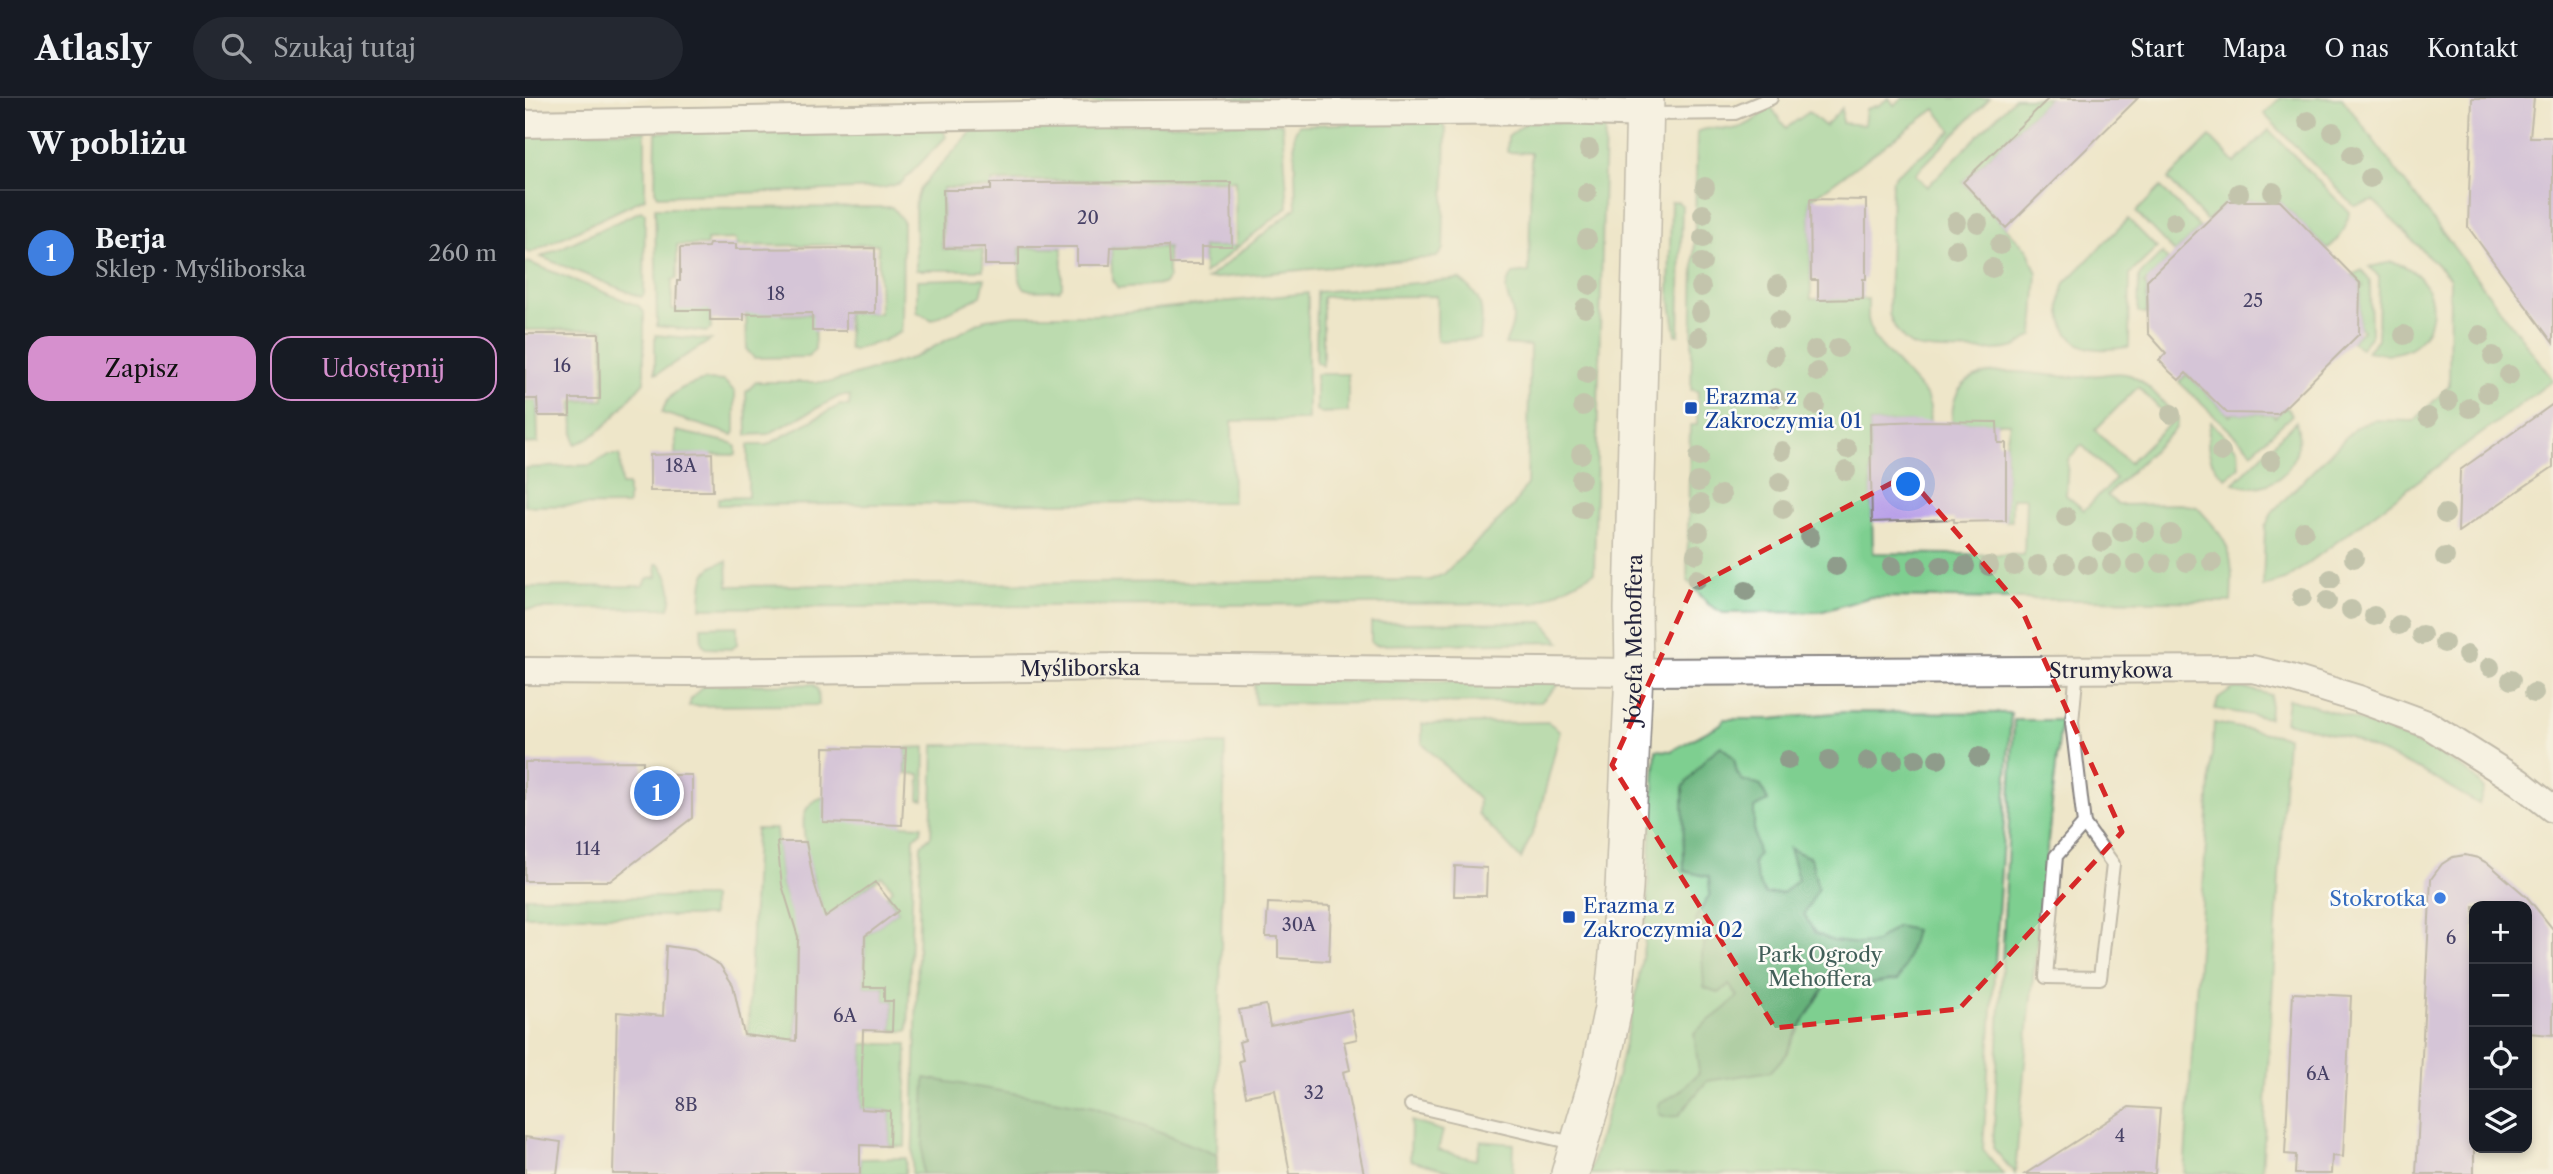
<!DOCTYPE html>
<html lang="pl">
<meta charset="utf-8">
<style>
body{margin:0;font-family:"Libre Caslon Text",serif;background:#242831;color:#f1f3f6}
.controls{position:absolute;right:21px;bottom:21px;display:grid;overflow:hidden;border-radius:14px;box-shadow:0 4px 10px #0003}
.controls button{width:63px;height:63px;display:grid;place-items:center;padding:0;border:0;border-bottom:2px solid #363941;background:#171b24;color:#f1f3f6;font:35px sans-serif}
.you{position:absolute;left:1384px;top:387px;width:24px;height:24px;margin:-18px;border:5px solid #fff;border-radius:50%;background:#1a73e8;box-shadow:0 0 0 10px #1a73e833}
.badge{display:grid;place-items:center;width:46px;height:46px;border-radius:50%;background:#d690ce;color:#fff;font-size:23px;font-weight:700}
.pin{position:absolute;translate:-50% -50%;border:4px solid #fff;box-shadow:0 2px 7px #0006}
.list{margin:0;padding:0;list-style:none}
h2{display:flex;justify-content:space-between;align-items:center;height:91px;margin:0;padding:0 28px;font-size:30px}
h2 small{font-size:23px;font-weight:400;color:#9ea1a6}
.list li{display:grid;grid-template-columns:46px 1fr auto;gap:21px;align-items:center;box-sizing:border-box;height:126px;padding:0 28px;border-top:2px solid #363941}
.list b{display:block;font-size:26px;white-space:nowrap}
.list p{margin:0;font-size:23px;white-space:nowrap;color:#9ea1a6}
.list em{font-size:23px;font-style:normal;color:#9ea1a6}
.actions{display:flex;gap:14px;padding:21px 28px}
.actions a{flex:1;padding:16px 0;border:2px solid #d690ce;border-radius:21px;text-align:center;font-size:24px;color:#d690ce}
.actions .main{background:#d690ce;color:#111}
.icon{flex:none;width:38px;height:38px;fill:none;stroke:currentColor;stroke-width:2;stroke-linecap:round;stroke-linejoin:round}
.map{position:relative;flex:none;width:2028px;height:1076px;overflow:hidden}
header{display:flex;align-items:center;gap:42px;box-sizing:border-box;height:98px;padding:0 35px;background:#171b24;border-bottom:2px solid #363941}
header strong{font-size:33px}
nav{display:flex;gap:38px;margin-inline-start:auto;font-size:24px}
.search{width:490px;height:63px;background:#242831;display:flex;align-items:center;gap:18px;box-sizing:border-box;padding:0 24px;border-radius:38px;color:#9ea1a6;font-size:26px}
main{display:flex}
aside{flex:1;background:#171b24}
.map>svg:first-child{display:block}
.green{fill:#7ecf90;stroke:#507866;stroke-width:2;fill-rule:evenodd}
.forest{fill:#66b27a;stroke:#446a5a;stroke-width:2}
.building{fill:#b79ee8}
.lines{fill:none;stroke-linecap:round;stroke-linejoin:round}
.lane-casing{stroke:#888482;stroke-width:16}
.street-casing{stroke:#888482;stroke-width:30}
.secondary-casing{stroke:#888482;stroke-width:40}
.lane{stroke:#fff;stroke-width:12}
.street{stroke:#fff;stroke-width:26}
.secondary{stroke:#fff;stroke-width:37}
.tree{fill:#8f9c8b}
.marked{fill:none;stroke:#d62828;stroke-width:5;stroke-dasharray:14 9;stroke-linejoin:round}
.transit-dot{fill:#1a4fb4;stroke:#fdfcf7;stroke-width:2.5}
.shop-dot{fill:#3f7fe0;stroke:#fdfcf7;stroke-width:2.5}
.labels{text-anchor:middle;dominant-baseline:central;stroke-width:5;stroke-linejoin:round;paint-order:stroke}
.number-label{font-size:18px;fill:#474166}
.transit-label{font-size:21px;fill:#164399;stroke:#fdfcf7;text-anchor:start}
.street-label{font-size:21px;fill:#22223b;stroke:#fdfcf7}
.shop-label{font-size:21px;fill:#366cbe;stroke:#fdfcf7;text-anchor:end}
.park-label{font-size:21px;fill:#425f59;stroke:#fdfcf7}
</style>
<header>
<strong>Atlasly</strong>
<div class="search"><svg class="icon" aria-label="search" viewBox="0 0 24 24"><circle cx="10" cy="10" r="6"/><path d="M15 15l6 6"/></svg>Szukaj tutaj</div>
<nav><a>Start</a><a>Mapa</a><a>O nas</a><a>Kontakt</a></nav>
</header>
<main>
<aside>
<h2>W pobliżu<small></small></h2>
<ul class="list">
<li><span class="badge" style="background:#3f7fe0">1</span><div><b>Berja</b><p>Sklep · Myśliborska</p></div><em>260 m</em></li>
</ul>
<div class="actions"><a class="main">Zapisz</a><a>Udostępnij</a></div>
</aside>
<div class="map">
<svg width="2028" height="1076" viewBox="0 0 2028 1076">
<rect width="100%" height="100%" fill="#fdfcf7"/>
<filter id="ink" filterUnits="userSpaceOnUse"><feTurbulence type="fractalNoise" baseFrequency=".0143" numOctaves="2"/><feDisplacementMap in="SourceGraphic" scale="14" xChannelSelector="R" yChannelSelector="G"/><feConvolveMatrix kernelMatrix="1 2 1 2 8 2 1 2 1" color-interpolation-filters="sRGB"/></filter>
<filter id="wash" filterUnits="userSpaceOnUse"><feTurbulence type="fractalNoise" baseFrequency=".00686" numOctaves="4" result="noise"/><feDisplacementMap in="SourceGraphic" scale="28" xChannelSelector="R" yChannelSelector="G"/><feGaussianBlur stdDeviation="1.57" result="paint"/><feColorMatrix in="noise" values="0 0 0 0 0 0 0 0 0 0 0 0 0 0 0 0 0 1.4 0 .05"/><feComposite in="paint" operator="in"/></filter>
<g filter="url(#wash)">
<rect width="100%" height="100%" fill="#eee6c9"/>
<path class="green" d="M526 0H754L749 3 561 5 529 3Z
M1364 0 1369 7 1378 0H1465L1390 76 1402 89 1490 0H1524L1438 84 1503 153 1512 175 1508 237C1503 240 1496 246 1490 249 1478 254 1396 254 1386 247 1375 240 1368 228 1364 216L1367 82 1373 75 1427 33 1410 11 1285 102 1286 201H1343V221L1348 239 1401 297 1405 309 1404 337 1389 324 1345 325 1348 455 1499 457 1501 400H1487V423H1481V345L1485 325 1427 324C1425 251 1504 279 1551 279 1567 280 1589 272 1605 277 1624 285 1639 306 1653 321L1651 330 1582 397 1593 407 1655 406 1672 409C1706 446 1709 454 1706 504L1346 499 1295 514 1198 515 1183 506 1162 482 1165 327H1172L1173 293 1166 292 1172 34C1184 28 1192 31 1206 31 1220 31 1235 18 1246 9L1261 30 1284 14 1300 28 1317 10V25L1339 27 1341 11 1354 7ZM1613 289 1647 323 1604 365 1570 332ZM1557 347 1591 381 1559 412 1541 397 1543 362Z
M1755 0H1817L2028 282 1762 481 1738 489 1740 429 1748 413 1831 329 1849 322 1889 323 1924 288 1925 180 1849 103 1829 108 1739 16Z
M914 23 921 31 918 151 912 159 682 181 771 110 769 36 774 27Z
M1002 24H1075L1080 30 1069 475 1011 505 176 510C177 486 174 469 202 463L203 488 905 482 919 476 988 408 1002 386 1005 248 980 246C984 237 988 229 988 219 987 199 973 195 988 176L1004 174 1006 55 982 54 983 39Z
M757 25 763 109 679 176 678 149 711 148 710 82 467 83V90H418L417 151H458V172H391L390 107 395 90 452 28Z
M417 28 421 39 376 85 358 90 133 98 130 93 131 34Z
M1744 32 1824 114C1822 131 1815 141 1802 151L1751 100 1748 103H1710L1707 100 1682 123 1643 81 1685 39 1710 65Z
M120 33V100L5 155 0 153V34Z
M1636 89 1675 130 1650 155 1611 114Z
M1146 104H1153L1157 107 1154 237H1151L1144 193Z
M367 109 378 123 377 225 376 234 358 243 328 252 324 251 322 215H355L353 146 212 148 211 141 182 142V147H152V181L147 182V211H185L186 231 181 234 132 228 130 110Z
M116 113 120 115 119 196 116 199 16 159Z
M1603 121 1632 150 1605 176 1604 249C1592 250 1578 253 1565 250 1535 243 1531 210 1540 185Z
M643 149V179L638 186 593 190 587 182 586 150Z
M495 150H537V189L534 192C490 195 494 192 495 150Z
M1637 155 1643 162 1619 186 1622 189V215H1613L1614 178Z
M3 164 114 208 119 214V284C99 305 79 338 50 346L49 341 48 303 79 302 78 231 0 232V166Z
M1867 164C1931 179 1914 273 1842 253L1853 241 1854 179 1844 169Z
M1837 172 1845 183 1846 238 1836 250 1826 244 1838 233 1834 228 1835 191 1838 188 1827 177Z
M460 180 456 198 407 222 392 214V182Z
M934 181C960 200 958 212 955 241L912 243V198L798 199V268L791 264 792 194Z
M783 195V322L707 323 708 404 193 407V400L223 399V347H242L315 307 324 308 325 298H315L243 336 222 337 221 294 231 284H306L390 259 461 221 490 217H572Z
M256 209 257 217 289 216 290 251 283 259 229 260 222 252 221 210Z
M130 237 186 242 133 275H130Z
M791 276H823V314L795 315 791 312Z
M1662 276 1705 318 1708 315 1747 316 1750 319 1761 309 1767 317 1727 354 1654 284Z
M181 282 199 283 210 294V334L208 337 137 315C143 293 161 287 181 282Z
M0 303H12L13 345 0 346Z
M1771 323C1783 361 1749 402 1709 385Z
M1686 324 1713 352 1714 369 1701 380C1682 367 1680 345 1686 324Z
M151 333 207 345 211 349V357L150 356Z
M83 357H95L96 387H103V407L0 408V370L66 367Z
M131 466H135C144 479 150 495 144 510L0 511V489L117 488 123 480 132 479Z
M1018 524 1035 544 850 547 846 545V525Z
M212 528V546L207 551 181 550 177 545 176 529Z
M734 582 1036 584 1016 604 730 606 729 586Z
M288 586 293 592 294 607 164 608 166 601 179 587Z
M1709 590 1724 591 1746 597 1744 620 1690 611 1693 601Z
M1763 601C1808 612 1936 653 1959 691L1954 706 1895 672 1822 639 1760 624Z
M1319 614 1486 615 1458 1051 1478 1076H1064L1092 979 1111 897 1120 841 1131 652 1146 653 1196 626 1199 621H1247Z
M1489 622H1536L1505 909 1490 1076 1468 1050Z
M1023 624 1035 633 1012 725 996 761 953 716 954 702 897 645V626Z
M1689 625 1762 639 1737 1076H1659Z
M700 646 692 1057 569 1009 398 1076H387L396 747 406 738 409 647Z
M400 649 399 702 394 701 395 676H381V650Z
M299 699 377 727 397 728 396 734 389 740 383 933H367L368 903H359V889H339L340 838 373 813 362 797 368 791 357 778 273 840 270 964H222L231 731H251L257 787 268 819 296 807C289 785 276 741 279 718 281 708 290 701 299 699Z
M0 799H187V818H0Z
M338 946H382L380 1049 364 1048 365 1013 336 1011Z
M886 1023 918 1033 913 1052 951 1062 956 1043 989 1046 988 1076H935L885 1062Z
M381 1060 380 1076H335V1061Z"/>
<path class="forest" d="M1196 648 1209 660 1212 675 1217 682 1236 688 1243 703 1229 710V734L1233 756 1228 765 1233 783 1240 796 1258 795 1273 782 1264 750 1286 760 1293 791 1279 816 1290 835 1308 843 1335 846 1349 845 1372 828 1390 832 1380 868 1373 882 1346 886 1302 885 1268 941 1261 957 1246 973 1182 983 1153 1018 1141 1019 1134 1016V1006L1154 994 1174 975 1169 935C1183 921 1200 913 1213 898L1204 887 1194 895 1179 889 1177 856 1180 842 1170 821 1185 796 1184 779 1159 773 1158 689 1182 659Z
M400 980 569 1009 692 1057V1076H397Z"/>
<g id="blocks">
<path class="building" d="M1524 0H1613L1481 130 1438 84Z
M1947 0H2009L2005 39H2028V245L1943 129Z
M706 84 707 148H677V166H645L644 148 586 149 585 167H552V149H494V167H460V149L419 150 418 92H466V85Z
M1285 101 1341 102V181H1338V201L1293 202V182H1286Z
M1703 103H1755L1835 185 1834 236 1753 316 1702 315 1661 275 1654 282 1644 273 1634 262 1641 255 1623 235 1622 182Z
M184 146H211V151L350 150V215H321V233H287V215L219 216V222H185V212H151L152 183H155V150L183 149Z
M0 236H74L75 301H45V318H13L12 301H0Z
M2028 306V369L1933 434 1935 372Z
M1399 323 1472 324 1473 345H1481V423L1429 424V421L1347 424 1345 325Z
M187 355 188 393H125V357Z
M299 649 381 650 377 727 298 724Z
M118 663V677H167V720L85 783H0V664Z
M252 744H281L288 781 300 819 350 784 373 813 340 838 339 889H359V903H368L367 933 338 932 336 1011 365 1013 364 1048 335 1047V1076H88L92 914 138 918 141 848 169 852 195 867 208 887 219 937 271 943 273 839 257 787Z
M1940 757 1953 760 1964 766 2002 799 2028 831V937L2002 935V808H1949V1076H1891L1906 781 1917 766 1928 759Z
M930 768 962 770 961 798H929Z
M743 805 806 808 804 863 753 860V839H741Z
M1768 895 1826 898 1818 1059 1807 1058 1806 1076H1770L1771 1057 1760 1056Z
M741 907 745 928 826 912 832 941 819 944 825 972 818 974 839 1076H765L750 992 721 998 714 963 718 962 714 944 720 942 714 912Z
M1604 1009 1635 1011 1630 1076H1500Z
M0 1039 36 1044 32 1076H0Z"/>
</g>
</g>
<g filter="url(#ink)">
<use href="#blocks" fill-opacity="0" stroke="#888482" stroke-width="2"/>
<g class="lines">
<g class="lane-casing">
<path id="lane" d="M1123 16 1210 15 1246 0
M1552 571 1547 624 1559 726 1588 766 1575 880 1521 879 1531 758 1559 726
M886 1007 1052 1046"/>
</g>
<g class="street-casing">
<g id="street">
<path d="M0 26 498 17 1039 13 1119 16"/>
<path id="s1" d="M0 573 163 574 602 569 1109 574 1727 571 1762 579 1834 601 1902 626 1994 684 2028 711"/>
</g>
</g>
<g class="secondary-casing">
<g id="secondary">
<path id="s2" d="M1045 1076 1073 982 1088 910 1099 791 1109 574 1108 511 1120 0"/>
</g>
</g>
<use href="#lane" class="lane"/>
<use href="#street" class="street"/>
<use href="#secondary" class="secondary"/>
</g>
<g class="tree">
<circle cx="1783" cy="23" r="10"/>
<circle cx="1808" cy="34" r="10"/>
<circle cx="1064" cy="51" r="10"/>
<circle cx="1827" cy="57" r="10"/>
<circle cx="1845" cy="80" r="10"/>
<circle cx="1180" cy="89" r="10"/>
<circle cx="1748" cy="94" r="10"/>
<circle cx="1062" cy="95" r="10"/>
<circle cx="1714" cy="95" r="10"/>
<circle cx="1178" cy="116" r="10"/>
<circle cx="1431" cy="124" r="10"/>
<circle cx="1649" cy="124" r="10"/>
<circle cx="1453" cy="125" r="10"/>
<circle cx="1178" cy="140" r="10"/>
<circle cx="1062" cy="141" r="10"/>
<circle cx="1475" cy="147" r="10"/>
<circle cx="1431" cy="151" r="10"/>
<circle cx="1177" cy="165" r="10"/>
<circle cx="1467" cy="170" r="10"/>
<circle cx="1065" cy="187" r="10"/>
<circle cx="1253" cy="187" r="10"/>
<circle cx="1176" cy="189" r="10"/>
<circle cx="1060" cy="210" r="10"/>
<circle cx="1175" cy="214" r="10"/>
<circle cx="1254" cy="222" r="10"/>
<circle cx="1879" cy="237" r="10"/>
<circle cx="1955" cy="237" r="10"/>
<circle cx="1174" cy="239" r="10"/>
<circle cx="1313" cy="250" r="10"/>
<circle cx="1290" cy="252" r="10"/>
<circle cx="1249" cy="258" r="10"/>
<circle cx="1968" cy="258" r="10"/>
<circle cx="1292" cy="274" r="10"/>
<circle cx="1062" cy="276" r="10"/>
<circle cx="1984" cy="277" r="10"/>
<circle cx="1962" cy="295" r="10"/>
<circle cx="1250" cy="300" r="10"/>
<circle cx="1923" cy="303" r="10"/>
<circle cx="1290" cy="307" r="10"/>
<circle cx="1058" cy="308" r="10"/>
<circle cx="1945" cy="310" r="10"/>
<circle cx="1646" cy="316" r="10"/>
<circle cx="1903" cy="319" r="10"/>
<circle cx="1322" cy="351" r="10"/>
<circle cx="1257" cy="353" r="10"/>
<circle cx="1696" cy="354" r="10"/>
<circle cx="1056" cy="356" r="10"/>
<circle cx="1174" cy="359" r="10"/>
<circle cx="1746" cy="363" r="10"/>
<circle cx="1321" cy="373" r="10"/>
<circle cx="1056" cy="381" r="10"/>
<circle cx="1173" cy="384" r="10"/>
<circle cx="1255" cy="384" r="10"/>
<circle cx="1196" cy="397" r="10"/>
<circle cx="1175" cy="406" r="10"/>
<circle cx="1057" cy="411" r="10"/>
<circle cx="1258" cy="411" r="10"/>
<circle cx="1920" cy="416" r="10"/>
<circle cx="1541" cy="419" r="10"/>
<circle cx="1779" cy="433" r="10"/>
<circle cx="1174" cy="434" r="10"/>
<circle cx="1597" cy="434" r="10"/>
<circle cx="1620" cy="434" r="10"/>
<circle cx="1646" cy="436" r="10"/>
<circle cx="1285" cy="439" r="10"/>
<circle cx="1577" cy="444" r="10"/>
<circle cx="1171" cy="456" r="10"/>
<circle cx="1920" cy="459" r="10"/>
<circle cx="1829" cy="460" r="10"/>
<circle cx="1662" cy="464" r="10"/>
<circle cx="1687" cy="464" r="10"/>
<circle cx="1636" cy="465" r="10"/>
<circle cx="1540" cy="466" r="10"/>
<circle cx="1587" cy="466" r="10"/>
<circle cx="1611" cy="466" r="10"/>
<circle cx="1513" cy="467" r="10"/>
<circle cx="1563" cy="467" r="10"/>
<circle cx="1311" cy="468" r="10"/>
<circle cx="1367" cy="468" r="10"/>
<circle cx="1392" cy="468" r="10"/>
<circle cx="1416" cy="468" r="10"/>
<circle cx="1440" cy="468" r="10"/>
<circle cx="1464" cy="468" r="10"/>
<circle cx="1489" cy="468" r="10"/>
<circle cx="1172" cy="481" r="10"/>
<circle cx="1806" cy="481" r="10"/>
<circle cx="1221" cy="493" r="10"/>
<circle cx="1777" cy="499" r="10"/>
<circle cx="1802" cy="503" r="10"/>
<circle cx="1826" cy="512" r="10"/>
<circle cx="1849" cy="518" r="10"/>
<circle cx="1874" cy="527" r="10"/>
<circle cx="1897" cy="537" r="10"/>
<circle cx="1919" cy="545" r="10"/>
<circle cx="1942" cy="557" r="10"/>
<circle cx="1965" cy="569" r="10"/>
<circle cx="1986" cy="582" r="10"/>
<circle cx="2009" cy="595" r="10"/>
<circle cx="1454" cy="659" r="10"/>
<circle cx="1391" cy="661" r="10"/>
<circle cx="1413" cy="661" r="10"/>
<circle cx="1263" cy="662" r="10"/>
<circle cx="1304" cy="662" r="10"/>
<circle cx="1368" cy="662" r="10"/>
<circle cx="1343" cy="663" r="10"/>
</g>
</g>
<path d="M0 0H2028V1076H0ZM1382 377 1495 508 1597 734 1434 911 1250 930 1087 667 1167 490Z" fill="#eee6c9" fill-opacity=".55" fill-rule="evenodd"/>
<path class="marked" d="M1382 377 1495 508 1597 734 1434 911 1250 930 1087 667 1167 490Z"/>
<g class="transit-dot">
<rect x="1159" y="303" width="14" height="14" rx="3.5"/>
<rect x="1037" y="812" width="14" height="14" rx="3.5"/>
</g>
<circle class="shop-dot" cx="1915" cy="800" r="7"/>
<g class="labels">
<g class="number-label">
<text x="563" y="120">20</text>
<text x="251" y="196">18</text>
<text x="1728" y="203">25</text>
<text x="37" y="268">16</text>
<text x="156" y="368">18A</text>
<text x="63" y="751">114</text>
<text x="774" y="827">30A</text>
<text x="1926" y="840">6</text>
<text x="320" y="918">6A</text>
<text x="1793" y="976">6A</text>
<text x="789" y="995">32</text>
<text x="161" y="1007">8B</text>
<text x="1595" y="1038">4</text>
</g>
<g class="transit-label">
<text x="1180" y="298">Erazma z<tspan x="1180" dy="24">Zakroczymia 01</tspan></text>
<text x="1058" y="807">Erazma z<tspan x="1058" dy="24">Zakroczymia 02</tspan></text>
</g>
<g class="street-label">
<text stroke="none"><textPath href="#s2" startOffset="541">Józefa Mehoffera</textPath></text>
<text stroke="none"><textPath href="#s1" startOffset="555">Myśliborska</textPath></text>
<text stroke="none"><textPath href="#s1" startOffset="1586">Strumykowa</textPath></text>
</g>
<g class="shop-label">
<text x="1901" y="800">Stokrotka</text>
</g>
<g class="park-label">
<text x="1295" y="856">Park Ogrody<tspan x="1295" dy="24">Mehoffera</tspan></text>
</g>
</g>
</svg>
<div class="controls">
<button>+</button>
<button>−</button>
<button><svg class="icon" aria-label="locate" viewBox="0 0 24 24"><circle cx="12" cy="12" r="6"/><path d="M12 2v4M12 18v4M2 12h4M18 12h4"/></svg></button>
<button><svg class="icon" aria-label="layers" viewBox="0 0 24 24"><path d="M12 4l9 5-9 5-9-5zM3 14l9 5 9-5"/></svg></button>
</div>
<div class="you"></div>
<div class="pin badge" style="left:132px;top:695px;background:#3f7fe0">1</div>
</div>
</main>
